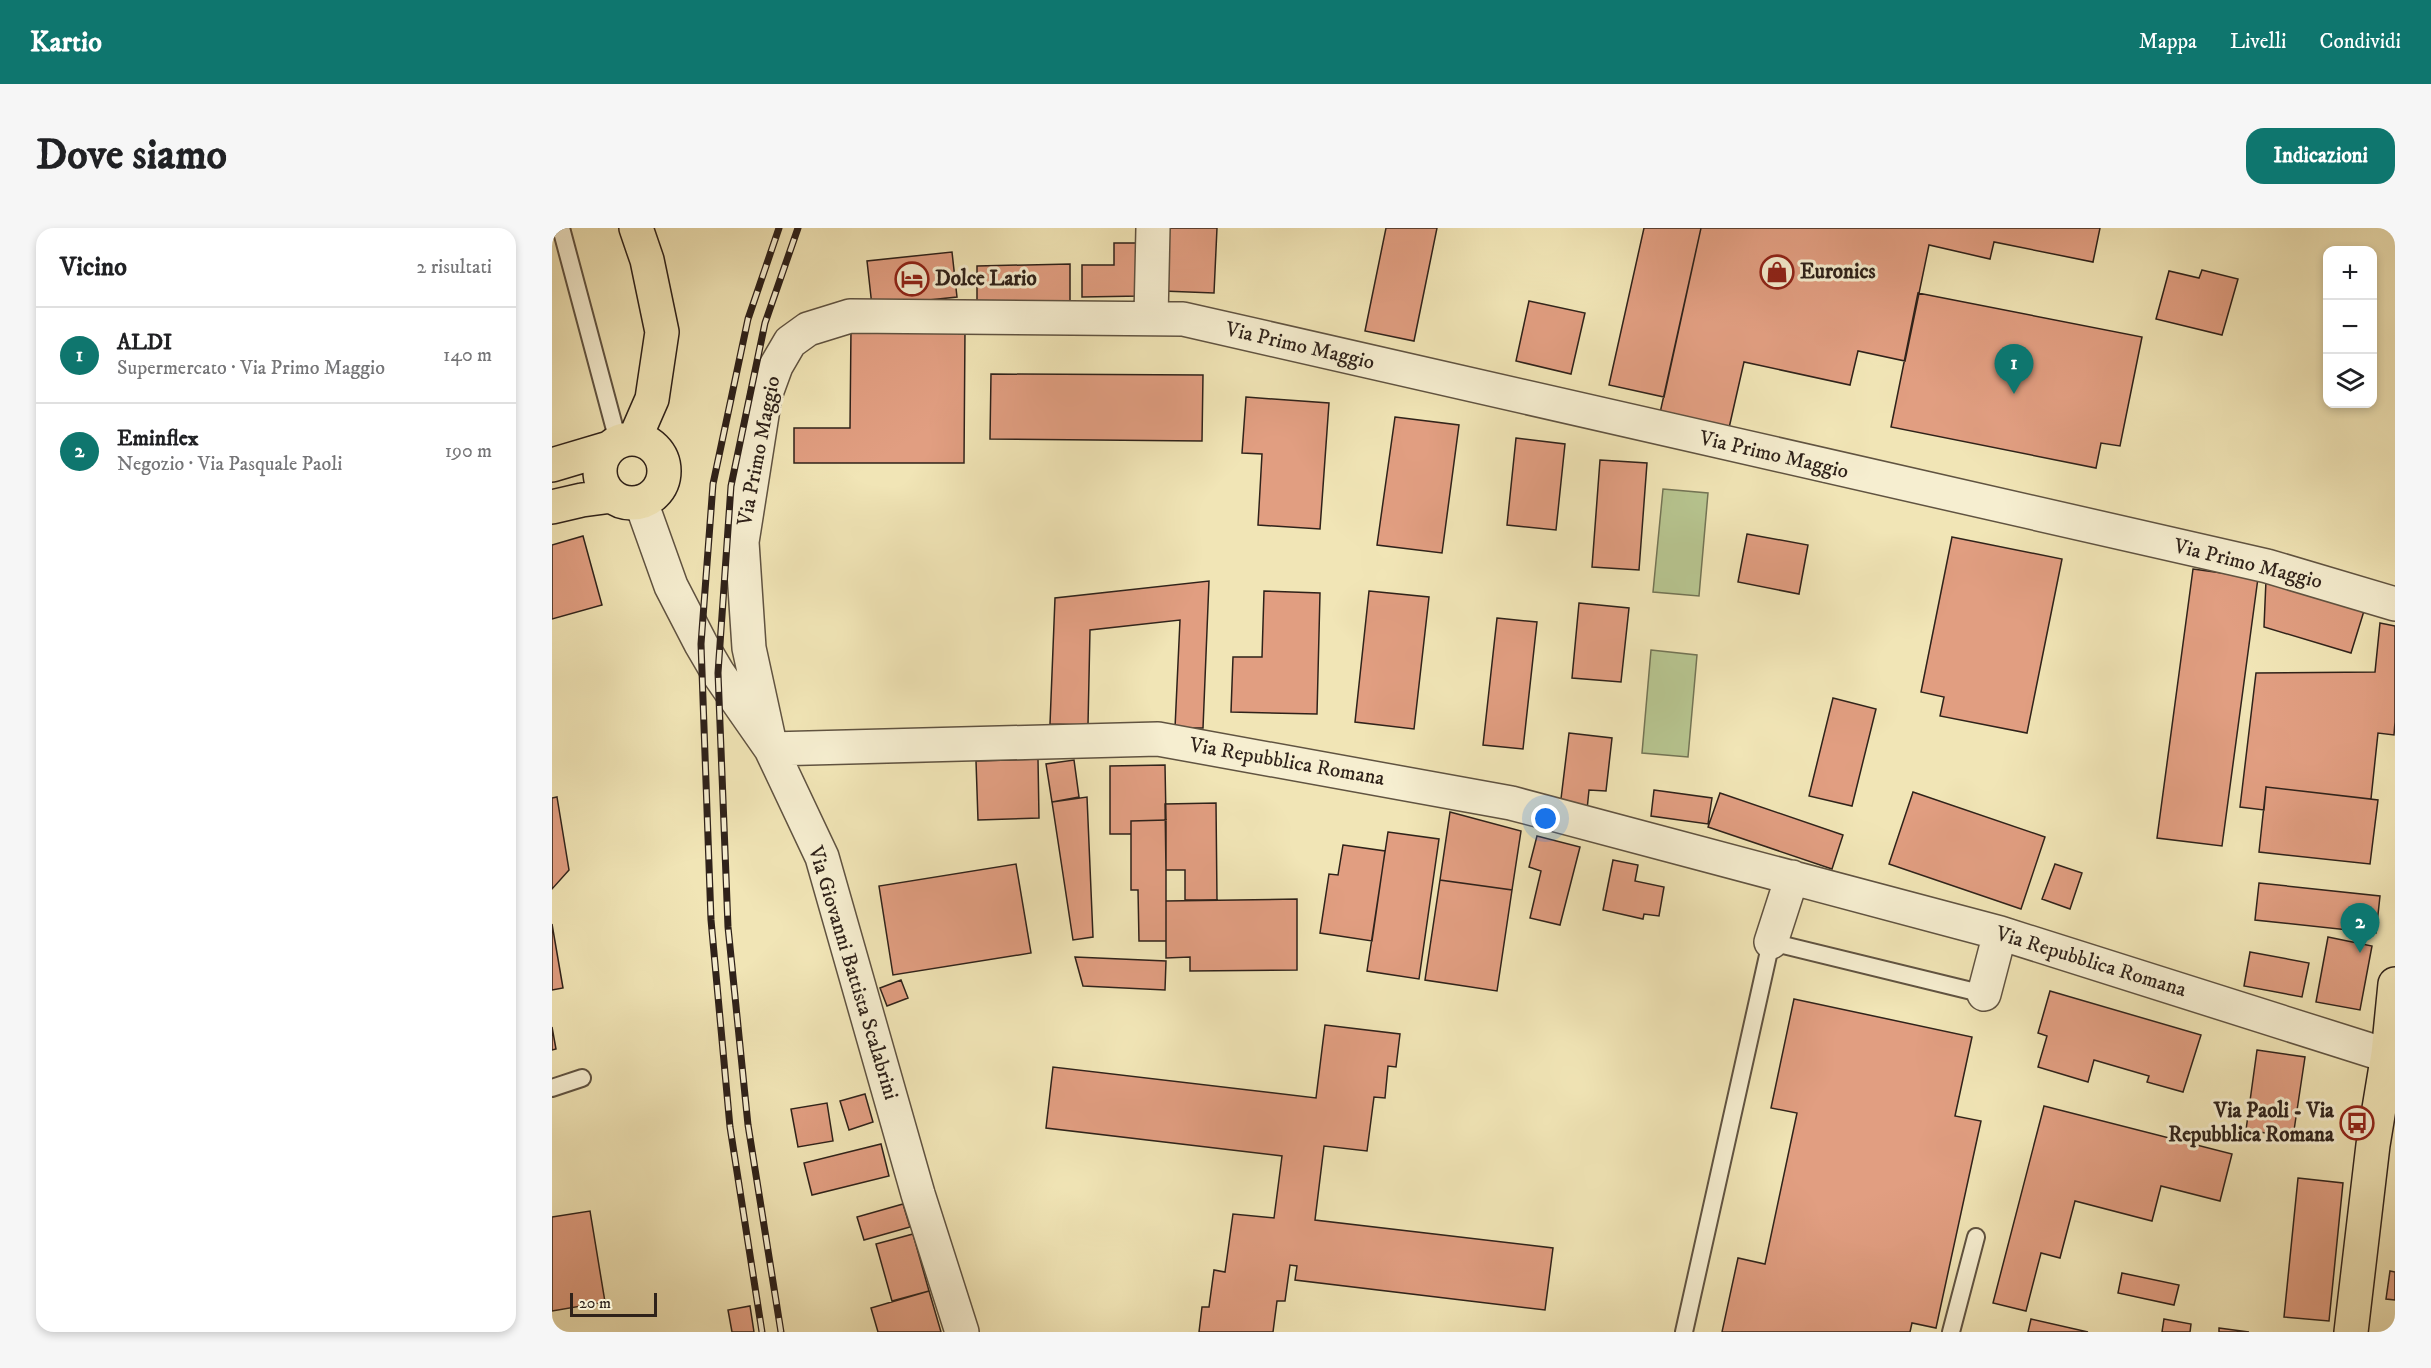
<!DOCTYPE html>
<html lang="it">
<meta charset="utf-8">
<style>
body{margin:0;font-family:"IM FELL DW Pica",serif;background:#f6f6f6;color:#202124}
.controls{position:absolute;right:18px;top:18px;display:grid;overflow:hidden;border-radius:12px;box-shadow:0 3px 9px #0003}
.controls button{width:54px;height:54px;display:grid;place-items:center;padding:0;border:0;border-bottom:2px solid #e0e0e0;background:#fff;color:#202124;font:30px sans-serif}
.scale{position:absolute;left:18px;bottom:15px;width:87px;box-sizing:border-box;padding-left:6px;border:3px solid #2f221a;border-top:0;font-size:16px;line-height:21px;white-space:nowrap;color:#2f221a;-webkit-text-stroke:4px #f6eed0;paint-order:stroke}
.you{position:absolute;left:994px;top:591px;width:21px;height:21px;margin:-15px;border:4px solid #fff;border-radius:50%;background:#1a73e8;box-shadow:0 0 0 9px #1a73e833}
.badge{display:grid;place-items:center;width:39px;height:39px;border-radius:50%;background:#0f766e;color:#fff;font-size:20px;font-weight:700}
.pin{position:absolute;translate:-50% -50px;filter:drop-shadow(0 2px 3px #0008)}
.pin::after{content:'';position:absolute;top:32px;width:21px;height:18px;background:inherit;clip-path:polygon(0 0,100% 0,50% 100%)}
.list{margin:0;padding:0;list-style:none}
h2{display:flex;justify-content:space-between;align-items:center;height:78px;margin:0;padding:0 24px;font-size:26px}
h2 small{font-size:20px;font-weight:400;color:#757577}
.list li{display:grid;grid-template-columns:39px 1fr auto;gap:18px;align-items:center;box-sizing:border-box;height:96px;padding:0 24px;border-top:2px solid #e0e0e0}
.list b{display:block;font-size:22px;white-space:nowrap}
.list p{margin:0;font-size:20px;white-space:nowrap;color:#757577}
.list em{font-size:20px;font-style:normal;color:#757577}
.icon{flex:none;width:33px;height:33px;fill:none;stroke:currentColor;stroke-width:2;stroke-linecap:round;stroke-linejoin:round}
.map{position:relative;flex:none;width:1843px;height:1104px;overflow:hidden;border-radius:18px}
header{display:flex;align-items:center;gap:36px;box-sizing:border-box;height:84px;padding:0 30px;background:#0f766e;color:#fff}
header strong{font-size:28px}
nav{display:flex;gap:33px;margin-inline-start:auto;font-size:21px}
.intro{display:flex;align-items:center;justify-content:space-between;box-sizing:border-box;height:144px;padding:0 36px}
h1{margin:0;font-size:42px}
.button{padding:15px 27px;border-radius:18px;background:#0f766e;color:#fff;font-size:21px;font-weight:700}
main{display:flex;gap:36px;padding:0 36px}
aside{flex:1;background:#fff;border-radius:18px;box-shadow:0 3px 9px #0003}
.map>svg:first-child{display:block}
.green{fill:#b7c590;stroke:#737455;stroke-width:1.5}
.building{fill:#e19e81;stroke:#2f221a;stroke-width:1.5}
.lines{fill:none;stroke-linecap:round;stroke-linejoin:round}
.service-casing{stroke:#605341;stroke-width:20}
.minor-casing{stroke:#605341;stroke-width:36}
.primary-casing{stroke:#2f221a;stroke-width:36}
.service{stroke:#f6eed0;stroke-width:16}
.minor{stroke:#f6eed0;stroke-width:33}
.primary{stroke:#f1e5b6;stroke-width:33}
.rail-casing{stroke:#2f221a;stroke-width:7}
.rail{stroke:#f6eed0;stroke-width:4.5;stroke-dasharray:14;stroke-linecap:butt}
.labels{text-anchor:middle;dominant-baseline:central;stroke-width:6;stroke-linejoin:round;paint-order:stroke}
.poi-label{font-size:21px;font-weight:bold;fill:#2f221a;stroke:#f6eed0;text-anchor:start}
.street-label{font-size:21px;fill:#2f221a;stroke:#f6eed0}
</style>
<header>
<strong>Kartio</strong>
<nav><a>Mappa</a><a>Livelli</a><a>Condividi</a></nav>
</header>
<div class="intro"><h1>Dove siamo</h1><a class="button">Indicazioni</a></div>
<main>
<aside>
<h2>Vicino<small>2 risultati</small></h2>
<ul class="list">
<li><span class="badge">1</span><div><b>ALDI</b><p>Supermercato · Via Primo Maggio</p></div><em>140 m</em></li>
<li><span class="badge">2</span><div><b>Eminflex</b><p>Negozio · Via Pasquale Paoli</p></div><em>190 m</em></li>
</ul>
</aside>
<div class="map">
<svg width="1843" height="1104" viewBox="0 0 1843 1104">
<rect width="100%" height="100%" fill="#f1e5b6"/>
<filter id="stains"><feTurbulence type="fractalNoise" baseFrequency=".00333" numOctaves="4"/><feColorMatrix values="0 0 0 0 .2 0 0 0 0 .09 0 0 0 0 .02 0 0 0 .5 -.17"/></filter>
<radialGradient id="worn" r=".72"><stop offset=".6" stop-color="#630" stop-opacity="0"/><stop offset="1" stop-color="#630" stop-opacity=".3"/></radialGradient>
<path class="green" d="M1111 261 1156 265 1147 368 1101 364Z
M1099 422 1145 427 1136 529 1090 525Z"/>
<path class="building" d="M614 0H665L662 65 611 63Z
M834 0H885L862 113 813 103Z
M1092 0H1149L1112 169 1057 157Z
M1149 0H1548L1541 34 1442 14 1438 31 1377 17 1353 133 1306 123 1298 157 1192 134 1177 200 1108 185Z
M562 15H588L589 68 530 69V37H562Z
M400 24 405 69 320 78 315 33Z
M518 36V73L425 75V38Z
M1650 42 1686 51 1670 107 1604 91 1617 43 1647 50Z
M1366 65 1590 109 1568 218 1549 215 1544 240 1339 199Z
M977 73 1033 85 1019 146 964 133Z
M299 101H413L412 235H242V200H298Z
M439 146 651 147 650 213 438 211Z
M694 169 777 175 768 301 706 297 710 226 690 225Z
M843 189 907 197 890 325 825 317Z
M964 210 1013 216 1004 302 955 297Z
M1048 232 1095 235 1087 342 1040 339Z
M1195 306 1256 317 1247 366 1186 354Z
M31 308 50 377 0 391V317Z
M1400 309 1510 331 1475 505 1388 488 1392 469 1369 464Z
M1641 341 1706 350 1670 618 1605 610Z
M1714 352 1812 383 1799 425 1712 399Z
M657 353 651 500H623L628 392 538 402 536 497 498 496 503 370Z
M712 363 768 365 765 486 679 484 681 429H710Z
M817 363 877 369 862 501 803 494Z
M1027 375 1077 380 1069 454 1020 450Z
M945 390 985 394 971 521 931 517Z
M1828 395 1843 398V494L1842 507 1826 505 1819 571 1714 559 1712 582 1688 579 1704 445 1823 444Z
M1281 470 1324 481 1300 578 1257 568Z
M1017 505 1060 510 1054 563 1037 562 1035 582 1008 579Z
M486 531 487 590 426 592 424 533Z
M522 532 527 569 500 574 494 536Z
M613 537 614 592 579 593V606H558V538Z
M1714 559 1826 572 1818 636 1707 624Z
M1102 562 1160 570 1156 596 1099 588Z
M1361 564 1493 609 1469 681 1337 636Z
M1168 565 1291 607 1280 641 1156 599Z
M5 569 17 642 0 661V570Z
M535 569 541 709 521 712 500 574Z
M664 575 665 672H633V642H614L613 576Z
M898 584 969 603 960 662 888 652Z
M614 592V713H587L586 662H579V593Z
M836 604 887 611 867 751 815 743Z
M985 608 1028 619 1008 697 978 690 989 643 977 639Z
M791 617 833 623 820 713 768 705 777 646 786 647Z
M1061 632 1086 637 1083 653 1112 659 1107 688 1092 686 1091 691 1051 682Z
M464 636 479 725 341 747 327 658Z
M1503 636 1530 645 1518 681 1490 671Z
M888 652 960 662 945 763 873 752Z
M1707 655 1828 668 1824 705 1703 692Z
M745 671V742L638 743V729L614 730V673Z
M0 696 11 760 0 762Z
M1776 709 1820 718 1808 782 1764 774Z
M1698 724 1757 735 1750 769 1692 758Z
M523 729 614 733 613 762 531 758Z
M349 752 356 770 335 778 328 760Z
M1498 763 1649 807 1631 864 1595 854 1597 848 1542 832 1536 854 1486 839 1495 808 1486 805Z
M1242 771 1420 809 1403 888 1429 893 1384 1100 1360 1095 1358 1104H1170L1186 1030 1213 1036 1245 885 1219 880Z
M773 797 848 806 844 839 836 838 833 870 822 869 815 923 772 918 763 992 1001 1020 993 1082 743 1052 745 1038 738 1037 733 1073H725L721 1104H647L650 1079H657L662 1042 673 1044 681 986 722 990 730 928 494 900 501 839 764 870Z
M0 799 4 821 0 822Z
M1705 822 1753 829 1741 909 1694 902Z
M313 866 321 894 297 902 288 873Z
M275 875 281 913 246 919 239 881Z
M1492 878 1680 926 1668 973 1609 958 1600 993 1523 973 1508 1030 1489 1025 1474 1083 1441 1075Z
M329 916 337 948 260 967 252 935Z
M1746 950 1791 955 1777 1093 1732 1089Z
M351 976 358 999 312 1012 305 989Z
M38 983 53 1074 0 1083V989Z
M361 1006 377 1063 340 1073 324 1016Z
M1838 1043 1843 1044V1072L1834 1071Z
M1570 1045 1627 1057 1622 1077 1566 1065Z
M377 1063 389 1104H326L319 1080Z
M198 1078 202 1104H180L176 1082Z
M1479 1091 1536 1104H1476Z
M1612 1091 1639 1096 1638 1104H1610Z
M1667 1100 1697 1104H1667Z"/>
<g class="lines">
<g class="service-casing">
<path id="service" d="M9 0 66 213
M0 860 30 850
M1132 1104 1219 714 1432 766
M1399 1104 1424 1009"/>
</g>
<g class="minor-casing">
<path id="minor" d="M599 90 601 0
M89 274 119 358 149 416 166 445 219 521 270 629 366 966 410 1104
M219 521 197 420 190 314 213 168 224 138 238 114 256 101 298 88 631 91 1715 338 1843 376
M219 521 606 511 959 575 1448 705 1843 830
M1219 714 1240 649
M1432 766 1448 705"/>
</g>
<g class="primary-casing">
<path id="primary" d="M83 210 100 171 110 104 95 32 84 0
M48 243a32 32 0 1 1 64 0a32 32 0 1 1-64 0Z
M0 237 57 220
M0 279 30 272 60 268
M1799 1104 1821 917 1836 826 1843 756"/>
</g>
<use href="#service" class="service"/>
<use href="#minor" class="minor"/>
<use href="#primary" class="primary"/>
<g class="rail-casing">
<path id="rail" d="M210 1104 178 899 159 692 149 416 161 256 196 91 227 0
M229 1104 196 897 176 699 166 445 179 258 213 95 246 0"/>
</g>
<use href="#rail" class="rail"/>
</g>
<defs>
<g id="shop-ring" transform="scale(1.725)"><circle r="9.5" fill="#f6eed0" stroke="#8f2418" stroke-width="1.5"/><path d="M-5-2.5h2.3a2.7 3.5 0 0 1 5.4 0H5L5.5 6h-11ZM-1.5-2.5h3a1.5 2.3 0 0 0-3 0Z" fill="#8f2418"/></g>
<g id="hotel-ring" transform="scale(1.725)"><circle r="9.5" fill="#f6eed0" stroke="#8f2418" stroke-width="1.5"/><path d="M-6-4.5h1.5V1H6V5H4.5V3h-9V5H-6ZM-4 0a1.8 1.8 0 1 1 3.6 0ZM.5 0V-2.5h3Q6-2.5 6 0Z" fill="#8f2418"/></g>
<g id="bus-ring" transform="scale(1.725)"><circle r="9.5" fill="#f6eed0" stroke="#8f2418" stroke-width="1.5"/><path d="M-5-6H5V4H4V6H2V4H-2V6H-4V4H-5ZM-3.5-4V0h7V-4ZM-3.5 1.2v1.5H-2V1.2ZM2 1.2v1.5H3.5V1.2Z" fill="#8f2418"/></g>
</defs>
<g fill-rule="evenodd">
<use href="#shop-ring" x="1225" y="44"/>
<use href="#hotel-ring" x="360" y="51"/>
<use href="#bus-ring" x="1805" y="895"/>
</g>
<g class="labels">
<g class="poi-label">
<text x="1248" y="44">Euronics</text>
<text x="383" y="51">Dolce Lario</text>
<text x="1782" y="883" text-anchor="end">Via Paoli - Via<tspan x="1782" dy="24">Repubblica Romana</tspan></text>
</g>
<g class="street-label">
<text transform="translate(748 118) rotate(13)">Via Primo Maggio</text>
<text transform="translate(207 223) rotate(-79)">Via Primo Maggio</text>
<text transform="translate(1222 227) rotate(13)">Via Primo Maggio</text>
<text transform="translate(1696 336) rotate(14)">Via Primo Maggio</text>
<text transform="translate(735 534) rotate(10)">Via Repubblica Romana</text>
<text transform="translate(1539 734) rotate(17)">Via Repubblica Romana</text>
<text transform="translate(301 745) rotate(73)">Via Giovanni Battista Scalabrini</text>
</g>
</g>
<rect width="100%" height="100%" filter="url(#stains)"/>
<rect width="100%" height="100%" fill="url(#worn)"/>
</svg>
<div class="controls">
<button>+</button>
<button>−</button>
<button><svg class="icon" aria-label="layers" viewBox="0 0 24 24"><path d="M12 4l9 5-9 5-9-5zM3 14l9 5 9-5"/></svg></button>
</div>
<div class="scale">20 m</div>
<div class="you"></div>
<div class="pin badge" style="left:1462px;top:166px">1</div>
<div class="pin badge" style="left:1808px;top:725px">2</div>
</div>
</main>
